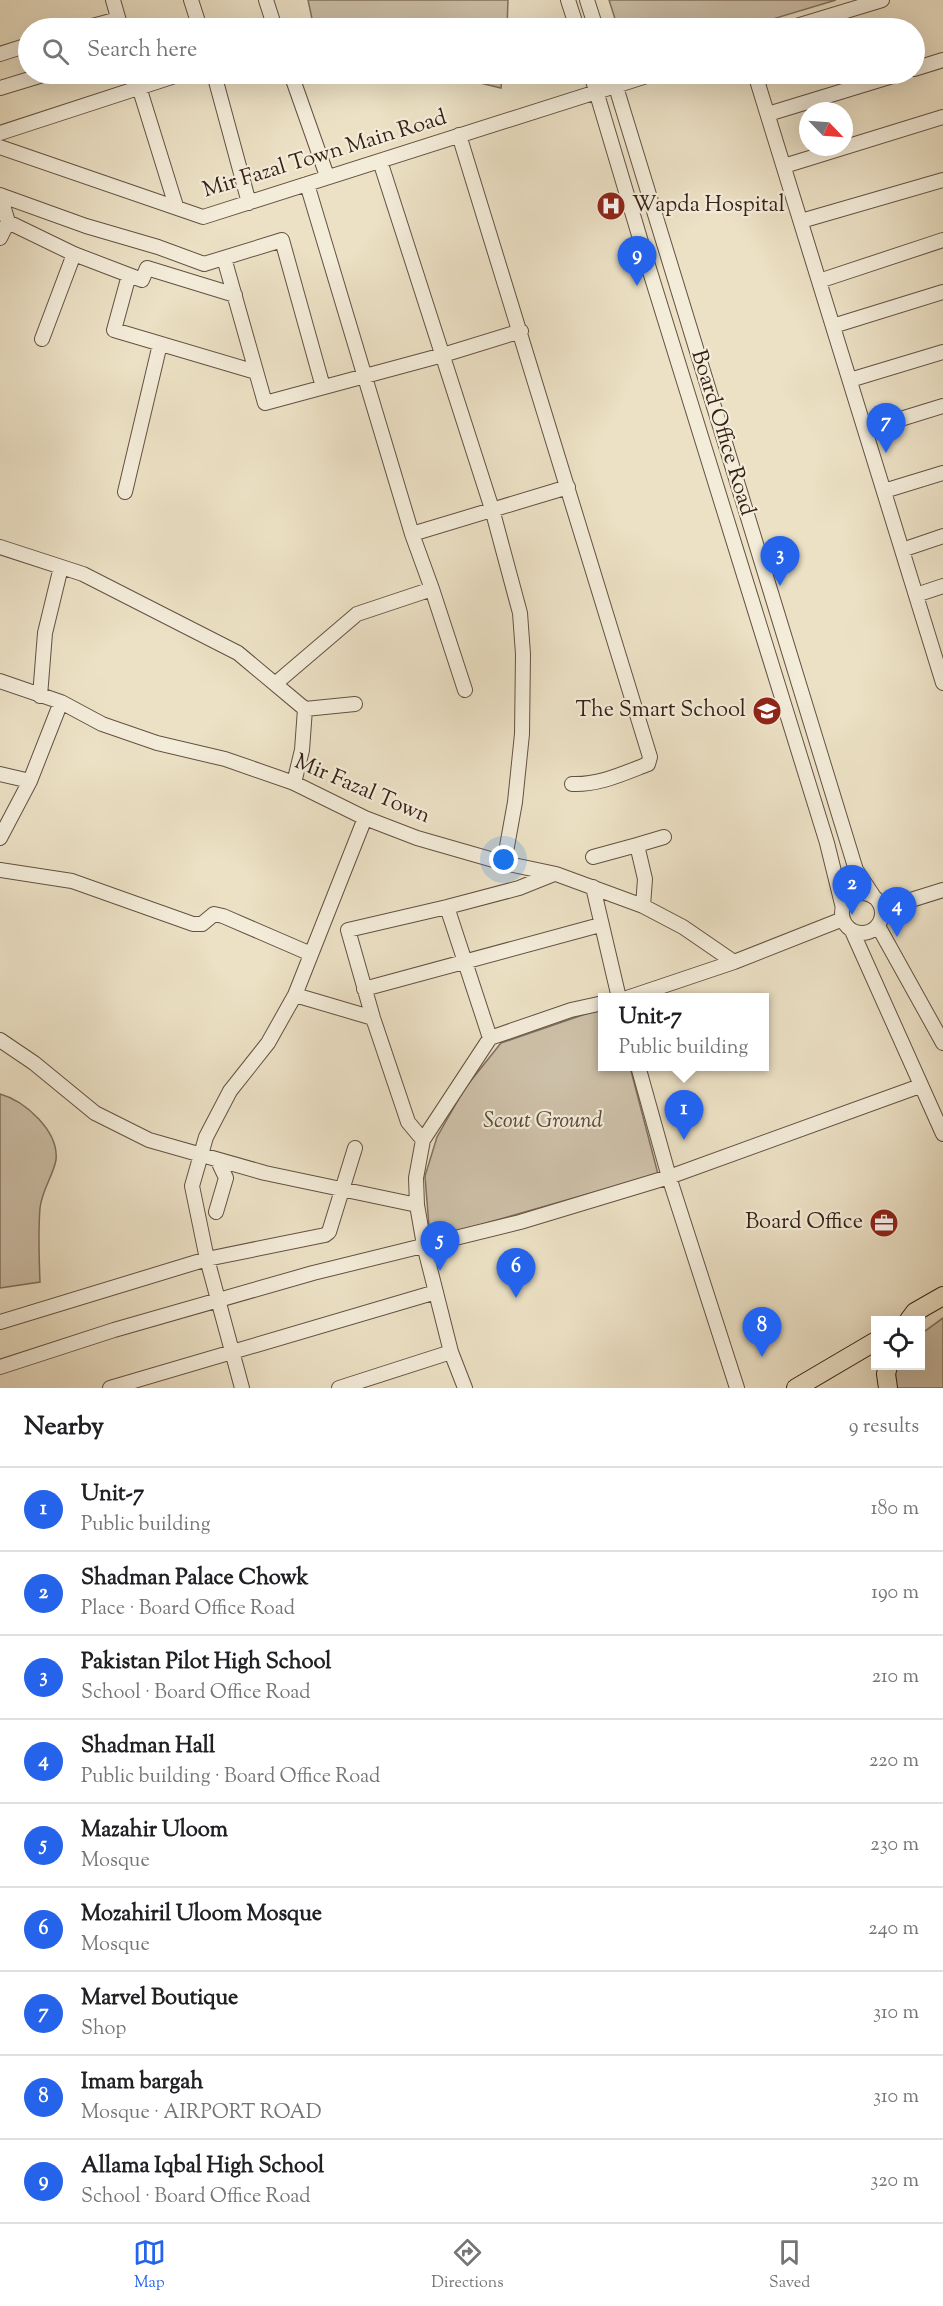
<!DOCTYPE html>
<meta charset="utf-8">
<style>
body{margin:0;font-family:"Sorts Mill Goudy",serif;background:#f2f2f2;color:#202124}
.controls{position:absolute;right:18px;bottom:18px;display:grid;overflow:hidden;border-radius:0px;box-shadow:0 6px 24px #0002}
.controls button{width:54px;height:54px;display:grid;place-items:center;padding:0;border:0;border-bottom:2px solid #e0e0e0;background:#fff;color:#202124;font:30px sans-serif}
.compass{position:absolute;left:799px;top:102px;width:54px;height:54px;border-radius:50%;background:#fff;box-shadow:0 6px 24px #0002;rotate:115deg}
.you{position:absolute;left:504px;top:860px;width:21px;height:21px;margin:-15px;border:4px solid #fff;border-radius:50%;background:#1a73e8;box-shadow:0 0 0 9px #1a73e833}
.badge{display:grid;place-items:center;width:39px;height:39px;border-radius:50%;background:#2563eb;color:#fff;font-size:20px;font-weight:700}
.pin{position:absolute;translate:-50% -50px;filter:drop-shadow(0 2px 3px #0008)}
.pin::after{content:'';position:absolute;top:32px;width:21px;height:18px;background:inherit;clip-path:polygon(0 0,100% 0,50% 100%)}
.popup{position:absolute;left:598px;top:993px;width:171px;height:78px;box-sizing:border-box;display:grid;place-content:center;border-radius:0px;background:#fff;filter:drop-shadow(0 2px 4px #0005);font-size:20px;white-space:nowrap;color:#757577}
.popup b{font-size:22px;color:#202124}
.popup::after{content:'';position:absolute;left:50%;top:100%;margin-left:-12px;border:12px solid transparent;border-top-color:#fff}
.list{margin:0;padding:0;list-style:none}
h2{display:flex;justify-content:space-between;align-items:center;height:78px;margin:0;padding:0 24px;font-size:26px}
h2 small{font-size:20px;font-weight:400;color:#757577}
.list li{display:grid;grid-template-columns:39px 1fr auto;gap:18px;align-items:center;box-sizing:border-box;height:84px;padding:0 24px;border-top:2px solid #e0e0e0}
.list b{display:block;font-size:22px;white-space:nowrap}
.list p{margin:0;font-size:20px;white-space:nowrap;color:#757577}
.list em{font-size:20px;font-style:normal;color:#757577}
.icon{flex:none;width:33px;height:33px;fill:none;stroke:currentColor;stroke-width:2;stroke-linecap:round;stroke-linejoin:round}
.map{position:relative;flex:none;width:943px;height:1388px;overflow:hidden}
.search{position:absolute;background:#fff;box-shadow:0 6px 24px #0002;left:18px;right:18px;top:18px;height:66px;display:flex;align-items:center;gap:15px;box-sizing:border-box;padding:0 21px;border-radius:33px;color:#757577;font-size:22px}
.sheet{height:834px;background:#fff}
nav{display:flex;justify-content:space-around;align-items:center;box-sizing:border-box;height:84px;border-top:2px solid #e0e0e0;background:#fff;font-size:16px;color:#757577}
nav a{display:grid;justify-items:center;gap:3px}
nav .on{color:#2563eb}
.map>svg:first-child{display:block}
.green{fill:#cdc0a8;stroke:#817060;stroke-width:1.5}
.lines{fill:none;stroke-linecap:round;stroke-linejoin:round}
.minor-casing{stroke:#635143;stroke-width:16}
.major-casing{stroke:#352118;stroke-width:20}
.minor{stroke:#f3ecd9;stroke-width:14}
.major{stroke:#ece1c5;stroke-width:18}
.labels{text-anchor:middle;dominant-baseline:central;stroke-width:4.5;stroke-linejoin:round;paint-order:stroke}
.street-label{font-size:22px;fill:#352118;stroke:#f3ecd9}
.poi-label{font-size:22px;fill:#352118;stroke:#f3ecd9;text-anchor:end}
.park-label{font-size:22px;font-style:italic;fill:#5b493c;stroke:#f3ecd9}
</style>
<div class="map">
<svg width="943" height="1388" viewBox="0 0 943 1388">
<rect width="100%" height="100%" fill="#ece1c5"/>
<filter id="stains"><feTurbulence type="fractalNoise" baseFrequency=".00333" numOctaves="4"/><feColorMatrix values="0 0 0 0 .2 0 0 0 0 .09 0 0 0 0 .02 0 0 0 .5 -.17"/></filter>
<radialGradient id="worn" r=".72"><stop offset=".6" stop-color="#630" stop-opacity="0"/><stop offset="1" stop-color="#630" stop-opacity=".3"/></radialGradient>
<path class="green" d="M308 0H508L507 28H314Z
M609 0H836L743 28H618Z
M465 74H502L501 88 472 81Z
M603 1008V1066L630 1067 658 1174 430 1239 425 1176 437 1137 465 1088 501 1043Z
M0 1094C25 1101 59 1131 56 1160 53 1176 42 1190 40 1208 38 1232 39 1257 40 1282L0 1288Z
M943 1318V1388H896L895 1366H920L921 1334Z"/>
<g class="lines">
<g class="minor-casing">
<path id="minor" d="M113 0 121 28
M191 0 200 28
M266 0 275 28
M568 0 577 28
M587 0 596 28
M85 28 118 19
M790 28 882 0
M0 54 28 45
M914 69 943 60
M135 74 176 206
M214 74 249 203
M291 74 327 176
M591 74 647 262 827 843 843 908
M612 74 856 870 874 897
M755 74 943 683
M0 88 46 74
M768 114 899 74
M0 133 181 74
M459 135 650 757 648 764C622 774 599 785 572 784
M0 147 203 217 653 74
M380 161 492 509 520 613 523 654 522 734 515 802 504 863
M784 166 943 117
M307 184 412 534
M0 195 86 226 158 247 204 264 282 240 323 387
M0 195 8 222 0 238
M801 221 943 180
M8 222 74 254 142 280 147 268 235 295
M224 258 265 403 443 355 521 331
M129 275 114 330 256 372
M819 281 943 240
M833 326 943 292
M42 339 74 254
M850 380 943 352
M865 430 943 406
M884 491 943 473
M125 492 160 344
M0 547 83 574 238 653 305 709 302 750 294 783
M902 550 943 536
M432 589 465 690
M916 595 943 586
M0 681 61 702 102 724 157 743 225 759 294 783 365 818 417 838 504 863 556 874 643 906 683 927 734 962
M275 684 357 614 432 589 412 534 568 487
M40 696 45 633 61 567
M305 709 355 704
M0 774 30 781
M0 838 30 781 61 702
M637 845 664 837
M593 857 637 845 645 879 643 906
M0 870 72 881 193 924H202L214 914 223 916 311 954
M593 887 619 998
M842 913a20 20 0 1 1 40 0a20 20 0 1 1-40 0Z
M447 907 490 1038
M882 909 943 890
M878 926 943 1043
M852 931 943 1134
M364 989 600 925
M295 995 373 1018
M627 998 734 962 843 919
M0 1040 34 1063 95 1113 149 1140 265 1173 417 1205
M638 1066 669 1177 737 1388
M423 1140 408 1122 373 1018 348 930 447 907 519 888 554 874
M216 1212 226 1178 218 1161
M0 1322 207 1259 325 1235 329 1232 355 1148
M0 1367 114 1330 313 1273 520 1222 669 1177 920 1086
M110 1388 436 1292
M242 1388 207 1259 192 1186 206 1137 230 1091 268 1043 295 995 365 818
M339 1388 451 1352
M465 1388 451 1352 424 1245 417 1205 416 1178 423 1140 490 1038 571 1010 603 1003"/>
</g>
<g class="major-casing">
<path id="major" d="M909 1320 915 1312 943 1296
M888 1366 886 1374 888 1388
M796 1388 876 1341"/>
</g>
<use href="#minor" class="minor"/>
<use href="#major" class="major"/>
</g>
<defs>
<g id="hospital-disc" transform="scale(1.5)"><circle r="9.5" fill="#8f2418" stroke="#f3ecd9"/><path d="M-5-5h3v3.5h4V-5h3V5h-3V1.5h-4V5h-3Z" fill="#fff"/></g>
<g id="school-disc" transform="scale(1.5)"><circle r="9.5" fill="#8f2418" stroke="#f3ecd9"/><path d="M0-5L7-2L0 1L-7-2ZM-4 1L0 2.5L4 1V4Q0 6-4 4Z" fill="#fff"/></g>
<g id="office-disc" transform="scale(1.5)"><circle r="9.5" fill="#8f2418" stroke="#f3ecd9"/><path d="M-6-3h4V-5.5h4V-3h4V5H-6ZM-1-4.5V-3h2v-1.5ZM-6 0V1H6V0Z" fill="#fff"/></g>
</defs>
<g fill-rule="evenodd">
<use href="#hospital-disc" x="611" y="206"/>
<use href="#school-disc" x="767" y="711"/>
<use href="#office-disc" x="884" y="1223"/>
</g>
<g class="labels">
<g class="street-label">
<text transform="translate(325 155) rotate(-17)">Mir Fazal Town Main Road</text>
<text transform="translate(722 433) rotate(73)">Board Office Road</text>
<text transform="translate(362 790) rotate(23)">Mir Fazal Town</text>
</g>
<g class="poi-label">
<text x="632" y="206" text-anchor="start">Wapda Hospital</text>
<text x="746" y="711">The Smart School</text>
<text x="863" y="1223">Board Office</text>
</g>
<g class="park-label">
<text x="543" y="1122">Scout Ground</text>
</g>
</g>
<rect width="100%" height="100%" filter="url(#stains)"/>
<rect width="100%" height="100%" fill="url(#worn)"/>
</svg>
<div class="controls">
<button><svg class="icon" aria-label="locate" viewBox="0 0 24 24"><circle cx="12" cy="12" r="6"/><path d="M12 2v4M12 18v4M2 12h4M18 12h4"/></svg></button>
</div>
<svg class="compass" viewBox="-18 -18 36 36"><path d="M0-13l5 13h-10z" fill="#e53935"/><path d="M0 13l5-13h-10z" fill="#757577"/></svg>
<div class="you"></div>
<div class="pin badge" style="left:684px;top:1140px">1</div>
<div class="popup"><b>Unit-7</b>Public building</div>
<div class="pin badge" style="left:852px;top:915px">2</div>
<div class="pin badge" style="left:780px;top:586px">3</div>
<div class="pin badge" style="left:897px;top:937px">4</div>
<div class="pin badge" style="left:440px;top:1271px">5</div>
<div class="pin badge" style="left:516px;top:1298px">6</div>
<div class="pin badge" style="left:886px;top:453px">7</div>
<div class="pin badge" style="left:762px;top:1357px">8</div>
<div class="pin badge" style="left:637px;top:286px">9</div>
<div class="search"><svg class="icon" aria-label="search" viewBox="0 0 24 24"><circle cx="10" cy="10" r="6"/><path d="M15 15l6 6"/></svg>Search here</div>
</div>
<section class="sheet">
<h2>Nearby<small>9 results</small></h2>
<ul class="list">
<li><span class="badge">1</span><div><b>Unit-7</b><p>Public building</p></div><em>180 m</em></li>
<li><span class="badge">2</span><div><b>Shadman Palace Chowk</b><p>Place · Board Office Road</p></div><em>190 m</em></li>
<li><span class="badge">3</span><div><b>Pakistan Pilot High School</b><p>School · Board Office Road</p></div><em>210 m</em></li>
<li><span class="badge">4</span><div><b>Shadman Hall</b><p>Public building · Board Office Road</p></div><em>220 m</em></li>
<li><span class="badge">5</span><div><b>Mazahir Uloom</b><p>Mosque</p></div><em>230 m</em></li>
<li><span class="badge">6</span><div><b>Mozahiril Uloom Mosque</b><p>Mosque</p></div><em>240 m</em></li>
<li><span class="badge">7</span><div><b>Marvel Boutique</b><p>Shop</p></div><em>310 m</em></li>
<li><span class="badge">8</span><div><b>Imam bargah</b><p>Mosque · AIRPORT ROAD</p></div><em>310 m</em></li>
<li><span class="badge">9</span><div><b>Allama Iqbal High School</b><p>School · Board Office Road</p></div><em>320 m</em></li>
</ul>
</section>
<nav>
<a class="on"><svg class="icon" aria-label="map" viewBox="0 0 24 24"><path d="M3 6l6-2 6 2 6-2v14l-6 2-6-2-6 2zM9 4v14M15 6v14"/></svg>Map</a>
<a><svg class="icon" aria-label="directions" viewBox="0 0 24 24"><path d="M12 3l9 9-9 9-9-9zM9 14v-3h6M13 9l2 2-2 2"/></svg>Directions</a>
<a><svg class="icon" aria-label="saved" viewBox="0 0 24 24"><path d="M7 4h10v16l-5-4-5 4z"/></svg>Saved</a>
</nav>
